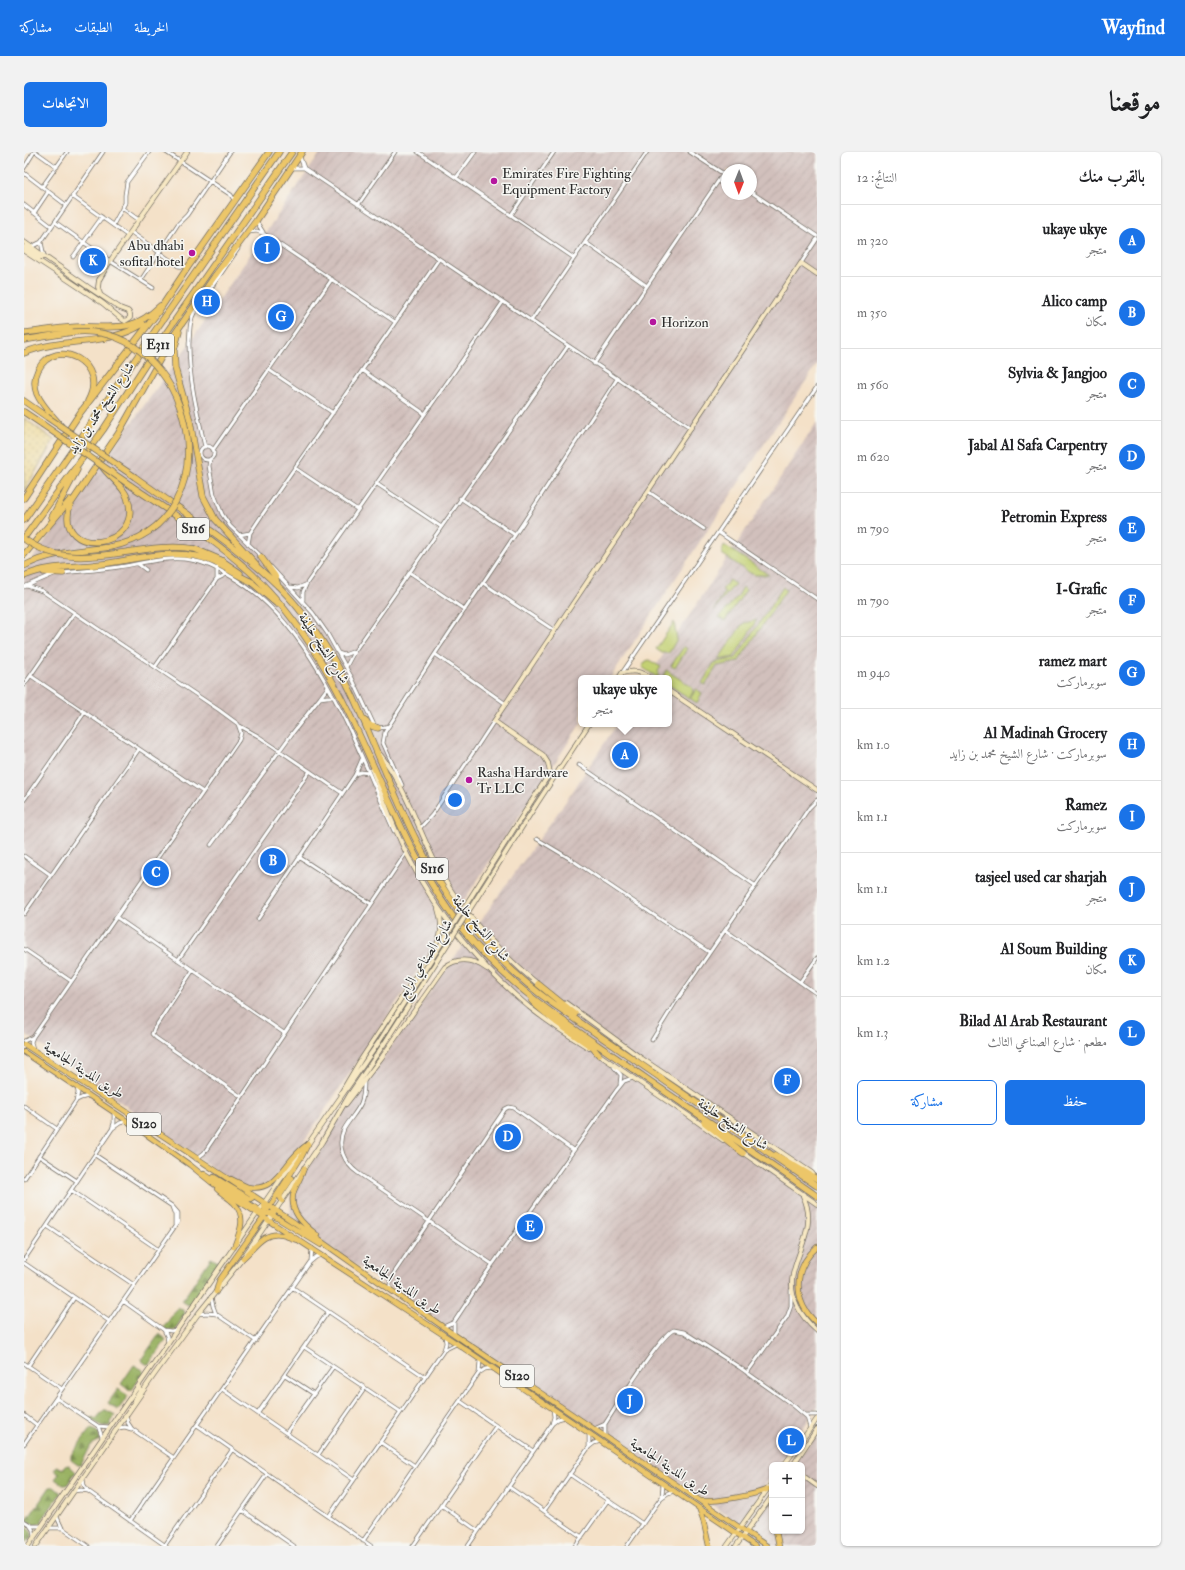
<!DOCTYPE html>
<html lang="ar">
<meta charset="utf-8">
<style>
body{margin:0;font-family:"IM FELL Double Pica",Amiri,serif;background:#f2f2f2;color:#202124;direction:rtl}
.controls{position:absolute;right:12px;bottom:12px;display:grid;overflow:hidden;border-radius:6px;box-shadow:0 1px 3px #0004}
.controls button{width:36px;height:36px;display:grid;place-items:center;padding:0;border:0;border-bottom:1px solid #e0e0e0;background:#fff;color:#202124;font:20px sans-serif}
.compass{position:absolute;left:697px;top:12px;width:36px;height:36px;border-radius:50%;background:#fff;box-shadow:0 1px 3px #0004;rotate:181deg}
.you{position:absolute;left:431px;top:648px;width:14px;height:14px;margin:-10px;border:3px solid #fff;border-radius:50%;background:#1a73e8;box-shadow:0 0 0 6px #1a73e833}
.badge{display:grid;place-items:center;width:26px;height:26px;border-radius:50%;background:#1a73e8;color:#fff;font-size:13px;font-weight:700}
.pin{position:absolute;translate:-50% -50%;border:2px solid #fff;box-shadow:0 1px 4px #0006}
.popup{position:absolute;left:554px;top:523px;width:94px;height:52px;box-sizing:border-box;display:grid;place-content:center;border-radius:6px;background:#fff;filter:drop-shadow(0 1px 3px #0005);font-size:13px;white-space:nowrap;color:#757577}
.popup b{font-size:15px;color:#202124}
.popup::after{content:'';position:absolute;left:50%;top:100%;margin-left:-8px;border:8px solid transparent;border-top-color:#fff}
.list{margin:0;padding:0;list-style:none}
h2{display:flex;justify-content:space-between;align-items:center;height:52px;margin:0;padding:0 16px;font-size:17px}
h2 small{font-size:13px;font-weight:400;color:#757577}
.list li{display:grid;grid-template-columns:26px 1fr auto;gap:12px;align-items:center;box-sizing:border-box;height:72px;padding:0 16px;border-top:1px solid #e0e0e0}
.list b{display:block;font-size:15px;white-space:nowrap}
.list p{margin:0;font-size:13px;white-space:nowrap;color:#757577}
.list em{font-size:13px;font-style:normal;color:#757577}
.actions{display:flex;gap:8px;padding:12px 16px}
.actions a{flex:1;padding:9px 0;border:1px solid #1a73e8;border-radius:6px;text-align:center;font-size:14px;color:#1a73e8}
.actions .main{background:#1a73e8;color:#fff}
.map{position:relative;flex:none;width:793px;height:1394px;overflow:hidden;direction:ltr;border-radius:6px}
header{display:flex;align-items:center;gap:24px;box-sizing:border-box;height:56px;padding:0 20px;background:#1a73e8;color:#fff}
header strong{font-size:19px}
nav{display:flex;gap:22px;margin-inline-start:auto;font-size:14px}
.intro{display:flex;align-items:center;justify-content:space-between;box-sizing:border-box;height:96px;padding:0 24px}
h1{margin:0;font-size:28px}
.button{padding:10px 18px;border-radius:6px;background:#1a73e8;color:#fff;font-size:14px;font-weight:700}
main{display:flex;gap:24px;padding:0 24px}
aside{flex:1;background:#fff;border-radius:6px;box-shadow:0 1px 3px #0004}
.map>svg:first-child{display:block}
.industrial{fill:url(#industrial-furrows);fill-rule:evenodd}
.forest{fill:url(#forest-firs);stroke:#626e48}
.sand{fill:url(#sand-dots);stroke:#8c8264}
.green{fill:#c3d072;stroke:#777e4e}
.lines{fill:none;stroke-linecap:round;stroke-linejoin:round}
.street-casing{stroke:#716b62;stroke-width:4.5}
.secondary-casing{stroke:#716b62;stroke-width:5.5}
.primary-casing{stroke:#716b62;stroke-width:6}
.highway-casing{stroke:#716b62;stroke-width:7}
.street{stroke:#fff;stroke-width:3}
.secondary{stroke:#f7e8c3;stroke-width:4}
.primary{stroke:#ecc669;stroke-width:4.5}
.highway{stroke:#ecc669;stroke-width:5.5}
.secondary-bridge-casing{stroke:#716b62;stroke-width:5.5;stroke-linecap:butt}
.highway-bridge-casing{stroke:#716b62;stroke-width:7;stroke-linecap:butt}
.secondary-bridge{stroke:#f7e8c3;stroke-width:4}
.highway-bridge{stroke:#ecc669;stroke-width:5.5}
.poi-dot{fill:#b5179e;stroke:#f6f6f2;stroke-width:1.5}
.labels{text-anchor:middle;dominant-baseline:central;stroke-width:3;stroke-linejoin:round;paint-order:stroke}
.shield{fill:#f6f6f2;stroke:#686867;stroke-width:1}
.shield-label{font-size:13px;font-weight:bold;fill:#2b2b2b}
.poi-label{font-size:14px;fill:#2b2b2b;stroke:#f6f6f2;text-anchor:start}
.street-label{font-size:14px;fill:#2b2b2b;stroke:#f6f6f2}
</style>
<header>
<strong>Wayfind</strong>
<nav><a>الخريطة</a><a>الطبقات</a><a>مشاركة</a></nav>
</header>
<div class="intro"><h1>موقعنا</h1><a class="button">الاتجاهات</a></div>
<main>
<aside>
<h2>بالقرب منك<small>النتائج: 12</small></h2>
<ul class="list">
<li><span class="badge">A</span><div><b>ukaye ukye</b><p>متجر</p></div><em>320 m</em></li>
<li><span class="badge">B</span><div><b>Alico camp</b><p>مكان</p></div><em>350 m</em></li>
<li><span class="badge">C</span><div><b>Sylvia &amp; Jangjoo</b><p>متجر</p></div><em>560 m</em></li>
<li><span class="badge">D</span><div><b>Jabal Al Safa Carpentry</b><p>متجر</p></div><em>620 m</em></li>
<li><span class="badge">E</span><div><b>Petromin Express</b><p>متجر</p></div><em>790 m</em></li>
<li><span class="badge">F</span><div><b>I-Grafic</b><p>متجر</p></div><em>790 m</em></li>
<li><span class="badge">G</span><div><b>ramez mart</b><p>سوبرماركت</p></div><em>940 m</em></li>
<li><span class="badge">H</span><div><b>Al Madinah Grocery</b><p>سوبرماركت · شارع الشيخ محمد بن زايد</p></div><em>1.0 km</em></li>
<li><span class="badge">I</span><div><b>Ramez</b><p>سوبرماركت</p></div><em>1.1 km</em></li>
<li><span class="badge">J</span><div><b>tasjeel used car sharjah</b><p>متجر</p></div><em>1.1 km</em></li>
<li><span class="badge">K</span><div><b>Al Soum Building</b><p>مكان</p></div><em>1.2 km</em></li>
<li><span class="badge">L</span><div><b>Bilad Al Arab Restaurant</b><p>مطعم · شارع الصناعي الثالث</p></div><em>1.3 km</em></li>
</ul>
<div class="actions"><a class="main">حفظ</a><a>مشاركة</a></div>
</aside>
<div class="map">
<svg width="793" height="1394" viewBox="0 0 793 1394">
<defs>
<pattern id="industrial-furrows" width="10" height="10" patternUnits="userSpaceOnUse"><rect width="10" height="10" fill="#d1c0bc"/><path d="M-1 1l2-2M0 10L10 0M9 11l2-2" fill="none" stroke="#b4a5a2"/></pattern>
<pattern id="forest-firs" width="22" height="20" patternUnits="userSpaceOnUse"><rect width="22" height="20" fill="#9ab264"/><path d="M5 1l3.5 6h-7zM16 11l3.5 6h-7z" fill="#7e9153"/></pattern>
<pattern id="sand-dots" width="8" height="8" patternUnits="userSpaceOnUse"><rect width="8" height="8" fill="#eeda9e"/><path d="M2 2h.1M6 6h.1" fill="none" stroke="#cb8" stroke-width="1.8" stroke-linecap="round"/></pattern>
</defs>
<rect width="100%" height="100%" fill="#f6f6f2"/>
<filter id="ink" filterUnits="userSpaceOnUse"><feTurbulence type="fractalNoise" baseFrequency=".025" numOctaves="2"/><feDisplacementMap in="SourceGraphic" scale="8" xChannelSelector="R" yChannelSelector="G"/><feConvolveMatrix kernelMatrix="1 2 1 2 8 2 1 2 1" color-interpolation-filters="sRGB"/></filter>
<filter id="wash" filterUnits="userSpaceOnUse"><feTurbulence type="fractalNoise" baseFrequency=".012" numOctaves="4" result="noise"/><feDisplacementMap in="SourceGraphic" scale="16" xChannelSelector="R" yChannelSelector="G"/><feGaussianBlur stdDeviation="0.9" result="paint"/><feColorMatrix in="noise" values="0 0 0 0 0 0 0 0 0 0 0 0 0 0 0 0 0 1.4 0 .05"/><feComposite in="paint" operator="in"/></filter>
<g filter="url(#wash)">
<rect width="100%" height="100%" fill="#f4e1c8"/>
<path class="industrial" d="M297 0H793V212L586 526H557V571L342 897 249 1035 232 1039 215 1035 0 881V418L165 192ZM703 18H727V42H703Z
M793 270V1255L755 1313H748V1323L716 1372 266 1069 267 1034 545 645 593 572H645V526H624Z
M793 1283V1394H737L716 1380 748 1340V1379H778V1313H769Z"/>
<path class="forest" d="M187 1106 194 1110V1113L168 1152 164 1153 158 1149Z
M154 1155 160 1159 161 1162 153 1174V1177L149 1179 142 1178 140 1175Z
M136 1181 142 1188 125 1212H122L117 1208Z
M110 1213 119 1218V1221L108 1238H105L97 1232Z
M94 1237 104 1244 94 1258 84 1251Z
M80 1258H82L91 1263 86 1270V1274H78L66 1267 68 1265 72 1267Z
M67 1276 75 1281 76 1288 67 1293 57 1313H54L47 1308V1303Z
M45 1313 52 1320 43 1333H39L31 1327 35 1322 30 1318 33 1314 39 1317 40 1314Z
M26 1335H30L37 1341 18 1368V1371L10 1373 3 1368Z
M0 1374C5 1378 9 1379 8 1386L0 1391Z"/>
<path class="sand" d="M0 266 30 288 0 339Z"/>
<path class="green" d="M700 393 745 423H731L726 421 698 402V399Z
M705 428 711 432 689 459 701 440 698 438Z
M719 435 722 438 701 469 695 465 714 444Z
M759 435 762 438 714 510 693 514 681 533 678 531 690 511 712 506Z
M733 468 710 505 694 508 717 474 720 471Z
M650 470 653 487 645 501H638L632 497Z
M660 494 663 497 651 516 647 514Z
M625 508 637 515 634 519V526L618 515 622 509Z
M642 518 668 535 669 540 665 546 666 547 672 537 678 541 673 551 645 533V526H639Z"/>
</g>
<g filter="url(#ink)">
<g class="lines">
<g class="street-casing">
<path id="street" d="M12 0 33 15
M142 0 207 43 210 48
M394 0 550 106
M666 0 703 24
M276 5 280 16 667 276
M0 16 10 0
M268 16H280
M0 21 42 53
M432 26 451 0
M18 35 43 0
M727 40 793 84
M48 44 104 84
M0 53 27 74
M334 53 371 0
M98 56 115 68
M10 61 24 40
M487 63 530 0
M232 69 239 80
M31 70 86 109 129 136
M89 73 101 51V43L103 30 125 0
M107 80 154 114 163 115
M225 80 233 79 240 82 371 170
M17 90 20 104
M561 90 623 134
M7 95 17 90 79 0
M49 105 78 65
M777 111 793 87
M117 128 154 72 163 63 206 0
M507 169 623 0
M570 212 699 22
M245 218 309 261
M338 218 401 262
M176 301a7 7 0 1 1 14 0a7 7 0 1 1-14 0Z
M181 295C173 259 165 228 165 192 166 180 165 169 171 159L214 97
M189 298 308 127
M186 307 185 314 190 342 198 362 206 374 238 405
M271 316 334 358
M353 332 416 374
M625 340 680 377
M436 346 491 383
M694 380 793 447
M215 383 226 381
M224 392 226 381 238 363 415 107
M114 412 122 418
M247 415 289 461 303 481 328 526 350 573 356 576 365 574
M385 420 441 458
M38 421C57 419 76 418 95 415 119 411 143 404 167 408 181 410 193 417 206 424 291 472 332 594 370 679
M193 427V416
M459 431 531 479
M3 434 18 439 195 558 214 572 217 581 215 588 191 623 9 885 7 890 9 897
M0 435 30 422
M267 435 274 436 281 433
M279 448V440L283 431 479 150
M314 501 320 503 328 500
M411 502 482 552
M131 515 193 427 203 422
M322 515 330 500 544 194
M598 521 793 235
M7 524 179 640
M0 533 50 461
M296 546 303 545H309
M216 574 234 584 318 641
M555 613 732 734
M332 622 337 620 344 621
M378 633 359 591 361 580 411 502 499 371 593 227
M0 648 61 560
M395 677 408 663 470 569
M513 687 548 708 685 800
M187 693 267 583 296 546 304 535
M0 704 27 723
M275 705 347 752
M0 762 115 597
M92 765 260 881
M234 767 331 623 338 607
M701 778 793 842
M0 797 47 829
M154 808 286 619
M169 818 130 877 128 882 132 886 218 945
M776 830 793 806
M628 888 651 851 785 656 793 648
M0 889 9 885
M590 915 597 923 596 932
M340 929C340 936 340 944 337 951 333 960 325 968 320 977 312 994 320 1011 334 1021L468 1112
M53 948 57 946 64 944
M0 954 33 977
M89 976 96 971 103 969
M15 1004 53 1029
M172 1007 180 1001 382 701
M0 1027 52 949 54 941 53 935
M47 1038 135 1098
M148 1055 151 1063V1073
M23 1074 110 1133
M0 1108 88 977 90 971V961
M287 1108 288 1096
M0 1111 85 1169
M268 1135 401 1225
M366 1138V1132L368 1124 481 957 485 955 490 956 549 998
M187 1145 189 1154 192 1162
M99 1149 140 1178 147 1179 152 1178
M174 1162 183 1161 192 1162 232 1189
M419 1175 430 1170
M140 1178 143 1184 144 1191
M430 1182V1170L461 1123 592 939 600 929 609 926
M280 1195 377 1260
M420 1198 422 1191 421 1184
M0 1211 38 1237
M4 1214 50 1146
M455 1221 456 1208
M723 1221 763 1165 767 1154V1138
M261 1223 290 1242
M198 1237 330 1328
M32 1246 74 1274 85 1275
M436 1249 509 1299
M234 1261 304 1160
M0 1263 13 1273
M781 1263H793
M102 1264 104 1271 108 1277 150 1306
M529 1271 534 1267 541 1265
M173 1273 347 1394
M74 1274 78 1285
M94 1276 101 1275 107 1277
M570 1277 581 1272
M262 1281 309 1215
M581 1284V1272C592 1255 636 1183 650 1178L660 1180 715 1215 770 1254 783 1265 786 1276
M356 1290 391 1314
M0 1292 154 1070V1061L148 1054 71 1003
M565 1295V1281
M294 1303 341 1236
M545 1322 619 1372
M59 1327 60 1333 64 1339
M485 1335 558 1385
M50 1339 57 1338 64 1339 142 1394
M638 1344 639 1332
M417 1353 454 1379
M218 1358 270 1394
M520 1359 565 1295 570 1291 577 1289
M305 1364 420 1198 432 1192
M33 1365 38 1376 64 1394
M0 1369 8 1374H18
M106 1369 286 1110 292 1105 297 1103
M5 1372 9 1378 10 1385
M25 1376H37
M339 1389 455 1221 461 1217 468 1216
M141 1393 208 1298
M193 1394 243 1322
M389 1394 472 1274
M444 1394 528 1272 530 1265 529 1257
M551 1394 584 1348
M603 1394 637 1346 644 1341 650 1339"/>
</g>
<g class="secondary-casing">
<path id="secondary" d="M0 90 64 135 96 156 104 159 106 162V166L101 169C97 168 83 154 77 150 52 133 26 116 0 99
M0 95 15 105H20
M76 142 74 135 75 128 86 109 163 0
M595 526 598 521C610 518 616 519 626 526
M645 539 793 638
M355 601C381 633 394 677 413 714 436 760 475 800 515 833
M348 618C360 648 371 681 387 710 415 765 458 816 505 855 524 870 545 884 565 896
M507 650 526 621 524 611 519 603 470 569 777 111 793 122
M512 653 565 572
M542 851 617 906 788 1021
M574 902 665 964 699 988
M317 941 336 909 413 792C419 780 418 769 414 757
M322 952 358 905 421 815C435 804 450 808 463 817
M718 1000 793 1052
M779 1044C793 1072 775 1095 769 1122 764 1145 777 1165 793 1179
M110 1248 116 1239 115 1235
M760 1313 793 1267
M769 1313 793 1277
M778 1323 793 1334
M4 1394 256 1028 284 992 355 890
M12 1394 130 1223 174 1162 219 1106 298 990 326 942 360 892
M703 1394 748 1331
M712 1394 748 1344"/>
</g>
<g class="primary-casing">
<path id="primary" d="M0 892 271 1071 425 1179 743 1394
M0 900 103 969 166 1013 187 1030 210 1046 432 1191 731 1394
M280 1016C278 1024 273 1031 270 1039 264 1059 279 1072 293 1083
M180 1022 239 1061 245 1062 252 1059
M190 1025 226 1047 228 1046 229 1044
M207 1027C213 1030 219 1033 224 1035 246 1040 256 1021 268 1007 273 1001 278 996 284 992
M193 1037C198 1042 205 1046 210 1051 223 1065 216 1080 210 1095
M258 1049 256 1045 257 1042 268 1026
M244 1057 278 1004 284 992
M245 1061 297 1093
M793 1095C769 1116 768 1150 793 1171
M219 1106C231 1096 239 1079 258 1083 263 1084 268 1087 273 1088
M192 1140 195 1129 240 1065 241 1060 240 1051
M748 1344V1359
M679 1349C692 1350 732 1343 744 1337
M675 1356 679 1367 685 1394
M752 1379 755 1394"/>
</g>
<g class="highway-casing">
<path id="highway" d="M155 180 150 198 151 216 166 269 179 344 191 367 232 412
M0 181C17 179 35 176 52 175 89 173 106 183 136 154
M0 188 49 180
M0 201C40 184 80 196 119 172
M0 249 23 265
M0 260 18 272
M56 261 134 160 164 115 245 0
M37 274C29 264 18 254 13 242 10 234 10 226 14 218 32 183 85 212 64 249
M78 314C85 325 98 332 103 345 123 398 29 408 46 353L94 282 148 186 190 125 232 69 278 0
M111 325C162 362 219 397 263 443 277 458 289 475 300 492 325 529 340 570 357 610 375 651 392 693 416 731 445 778 483 818 528 851L793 1034
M106 333C146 360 189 386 225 419 252 444 276 475 295 506 349 594 375 698 440 779 484 834 543 872 600 911 664 956 729 999 793 1044
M0 346 58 258
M28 365 53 318
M0 368 255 0
M0 386 79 278 138 187 268 0
M171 397 197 408 216 421
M0 403 46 348
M237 405 251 424 254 434
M0 414C26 400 57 399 86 395
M20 420 39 421
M0 424C28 412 50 416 78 412 109 408 141 398 172 404 193 408 209 422 228 430
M226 429 253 452
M341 569 347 574 354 576
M514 832 551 862
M508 849 514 855 532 870 569 896 575 903
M680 970 719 1001
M752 1003 793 1027"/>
</g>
<use href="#street" class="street"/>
<use href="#secondary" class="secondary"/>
<use href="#primary" class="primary"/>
<use href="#highway" class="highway"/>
<g class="secondary-bridge-casing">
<path id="secondary-bridge" d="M355 890 507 650
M360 892 512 653"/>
</g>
<g class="highway-bridge-casing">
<path id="highway-bridge" d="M49 180C168 168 216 370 86 395
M23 265 111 325
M18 272 106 333
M0 387C55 426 112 387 171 397"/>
</g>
<use href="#secondary-bridge" class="secondary-bridge"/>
<use href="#highway-bridge" class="highway-bridge"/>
</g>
</g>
<g class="poi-dot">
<circle cx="470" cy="29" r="4"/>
<circle cx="168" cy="101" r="4"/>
<circle cx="629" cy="170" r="4"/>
<circle cx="445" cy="628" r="4"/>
</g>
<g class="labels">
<g class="shield">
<rect x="118" y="182" width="32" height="22" rx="3"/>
<rect x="153" y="366" width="32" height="22" rx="3"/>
<rect x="392" y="706" width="32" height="22" rx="3"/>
<rect x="103" y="961" width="34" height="22" rx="3"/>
<rect x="476" y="1213" width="34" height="22" rx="3"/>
</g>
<g class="shield-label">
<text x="134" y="193">E311</text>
<text x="169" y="377">S116</text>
<text x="408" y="717">S116</text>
<text x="120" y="972">S120</text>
<text x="493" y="1224">S120</text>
</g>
<g class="poi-label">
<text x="478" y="21">Emirates Fire Fighting<tspan x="478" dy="16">Equipment Factory</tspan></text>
<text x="160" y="93" text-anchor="end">Abu dhabi<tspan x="160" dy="16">sofital hotel</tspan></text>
<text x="637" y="170">Horizon</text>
<text x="453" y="620">Rasha Hardware<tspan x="453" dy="16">Tr LLC</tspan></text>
</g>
<g class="street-label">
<text transform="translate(77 256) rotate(-56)">شارع الشيخ محمد بن زايد</text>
<text transform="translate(300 496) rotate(57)">شارع الشيخ خليفة</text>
<text transform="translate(457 776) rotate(50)">شارع الشيخ خليفة</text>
<text transform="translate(401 807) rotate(-58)">شارع الصناعي الرابع</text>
<text transform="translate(60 918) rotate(33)">طريق المدينة الجامعية</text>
<text transform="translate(709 972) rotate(34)">شارع الشيخ خليفة</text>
<text transform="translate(378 1133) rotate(35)">طريق المدينة الجامعية</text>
<text transform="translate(646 1315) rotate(34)">طريق المدينة الجامعية</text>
</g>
</g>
</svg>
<div class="controls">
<button>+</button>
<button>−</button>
</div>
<svg class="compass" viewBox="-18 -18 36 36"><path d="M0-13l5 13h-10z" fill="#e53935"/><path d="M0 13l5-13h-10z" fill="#757577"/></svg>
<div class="you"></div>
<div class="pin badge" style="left:601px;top:603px">A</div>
<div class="popup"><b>ukaye ukye</b>متجر</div>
<div class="pin badge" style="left:249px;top:709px">B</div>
<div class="pin badge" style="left:132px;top:721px">C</div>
<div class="pin badge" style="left:484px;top:985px">D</div>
<div class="pin badge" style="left:506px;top:1075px">E</div>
<div class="pin badge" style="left:763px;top:929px">F</div>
<div class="pin badge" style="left:257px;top:165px">G</div>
<div class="pin badge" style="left:183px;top:150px">H</div>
<div class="pin badge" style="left:243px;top:97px">I</div>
<div class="pin badge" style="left:606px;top:1249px">J</div>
<div class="pin badge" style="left:69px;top:109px">K</div>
<div class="pin badge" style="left:767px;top:1289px">L</div>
</div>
</main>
